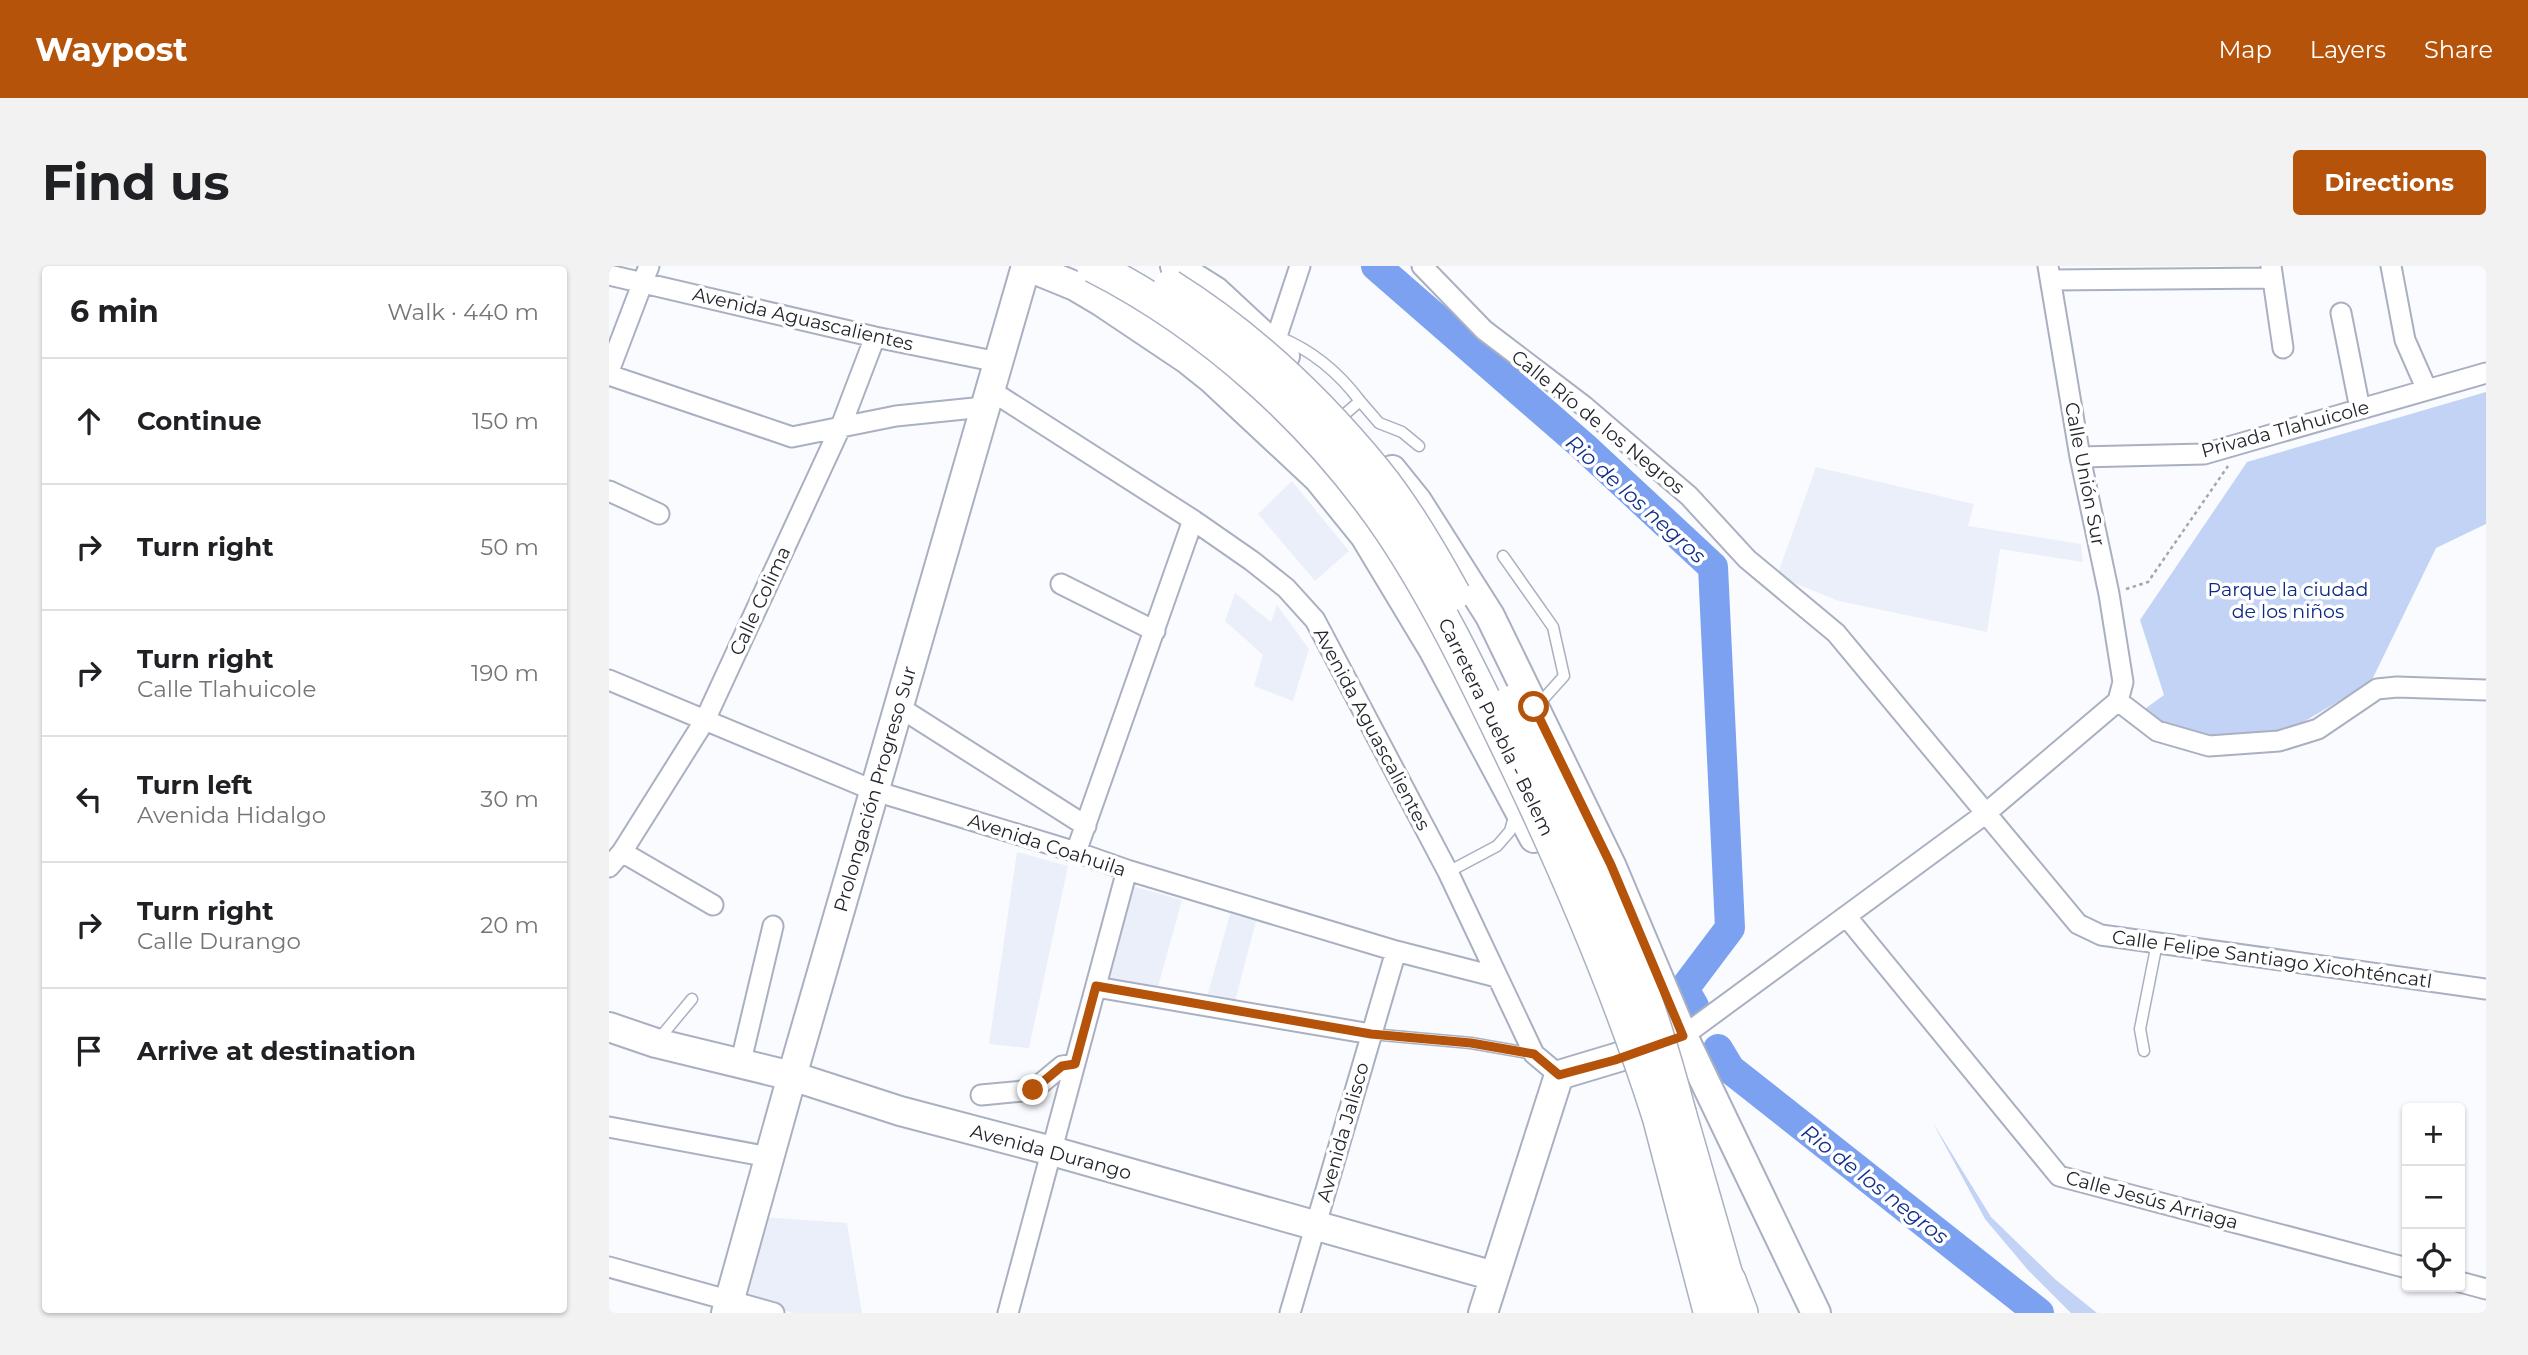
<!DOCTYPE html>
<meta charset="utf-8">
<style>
body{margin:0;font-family:Montserrat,sans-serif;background:#f2f2f2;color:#202124}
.controls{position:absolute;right:21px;bottom:21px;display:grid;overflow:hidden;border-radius:7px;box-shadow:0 2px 5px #0004}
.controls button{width:63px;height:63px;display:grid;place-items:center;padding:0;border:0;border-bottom:2px solid #e0e0e0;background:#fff;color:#202124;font:35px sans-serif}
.stop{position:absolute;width:21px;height:21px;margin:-16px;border:5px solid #b45309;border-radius:50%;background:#fff}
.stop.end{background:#b45309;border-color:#fff;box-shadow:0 2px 7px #0008}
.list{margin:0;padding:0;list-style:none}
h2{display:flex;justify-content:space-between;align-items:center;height:91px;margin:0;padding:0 28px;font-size:30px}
h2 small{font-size:23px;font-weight:400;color:#757577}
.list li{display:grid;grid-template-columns:46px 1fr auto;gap:21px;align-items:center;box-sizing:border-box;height:126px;padding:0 28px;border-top:2px solid #e0e0e0}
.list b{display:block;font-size:26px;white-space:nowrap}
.list p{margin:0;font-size:23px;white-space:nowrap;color:#757577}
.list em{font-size:23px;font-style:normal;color:#757577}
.icon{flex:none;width:38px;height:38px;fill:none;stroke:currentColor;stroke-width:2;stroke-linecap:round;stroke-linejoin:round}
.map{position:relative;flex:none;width:1877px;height:1047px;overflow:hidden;border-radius:7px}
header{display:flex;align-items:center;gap:42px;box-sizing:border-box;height:98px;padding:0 35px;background:#b45309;color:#fff}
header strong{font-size:33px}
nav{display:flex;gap:38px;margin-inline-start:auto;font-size:24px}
.intro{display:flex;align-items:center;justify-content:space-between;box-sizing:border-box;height:168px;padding:0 42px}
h1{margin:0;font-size:49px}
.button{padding:18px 32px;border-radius:7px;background:#b45309;color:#fff;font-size:24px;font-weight:700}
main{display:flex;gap:42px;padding:0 42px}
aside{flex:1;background:#fff;border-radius:7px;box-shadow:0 2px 5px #0004}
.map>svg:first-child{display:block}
.built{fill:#ebeff9}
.green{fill:#c2d3f5}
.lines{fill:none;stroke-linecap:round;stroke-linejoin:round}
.river{stroke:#7ca1f1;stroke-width:30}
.lane-casing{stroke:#a9b0c1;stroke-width:13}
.street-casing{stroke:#a9b0c1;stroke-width:23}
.secondary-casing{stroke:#a9b0c1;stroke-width:32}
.primary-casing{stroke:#a9b0c1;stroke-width:35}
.highway-casing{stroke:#a9b0c1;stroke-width:38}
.path{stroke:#a4a6aa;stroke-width:2.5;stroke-dasharray:3.5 3.5;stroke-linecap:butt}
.lane{stroke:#fff;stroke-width:10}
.street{stroke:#fff;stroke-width:19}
.secondary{stroke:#fff;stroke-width:28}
.primary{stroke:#fff;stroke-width:32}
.highway{stroke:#fff;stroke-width:35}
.primary-bridge-casing{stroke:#a9b0c1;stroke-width:35;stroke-linecap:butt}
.primary-bridge{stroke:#fff;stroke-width:32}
.route{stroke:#b45309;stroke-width:9}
.labels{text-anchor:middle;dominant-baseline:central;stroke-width:7;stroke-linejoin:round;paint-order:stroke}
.street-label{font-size:19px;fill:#23262c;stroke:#fff}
.park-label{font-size:19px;fill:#0c2983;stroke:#fff}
.water-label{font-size:21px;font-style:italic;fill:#13318c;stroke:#fff}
</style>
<header>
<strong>Waypost</strong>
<nav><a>Map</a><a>Layers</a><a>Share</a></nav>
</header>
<div class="intro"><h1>Find us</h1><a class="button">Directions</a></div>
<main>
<aside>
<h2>6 min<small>Walk · 440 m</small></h2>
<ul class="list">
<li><svg class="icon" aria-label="ahead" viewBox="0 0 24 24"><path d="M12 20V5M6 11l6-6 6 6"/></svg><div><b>Continue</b></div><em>150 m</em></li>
<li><svg class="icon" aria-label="right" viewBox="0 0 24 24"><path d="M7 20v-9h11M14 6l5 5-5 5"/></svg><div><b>Turn right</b></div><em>50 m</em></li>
<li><svg class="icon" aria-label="right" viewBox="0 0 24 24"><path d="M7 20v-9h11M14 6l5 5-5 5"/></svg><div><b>Turn right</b><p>Calle Tlahuicole</p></div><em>190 m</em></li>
<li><svg class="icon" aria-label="left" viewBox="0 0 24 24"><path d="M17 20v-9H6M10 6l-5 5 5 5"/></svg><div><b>Turn left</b><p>Avenida Hidalgo</p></div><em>30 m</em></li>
<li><svg class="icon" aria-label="right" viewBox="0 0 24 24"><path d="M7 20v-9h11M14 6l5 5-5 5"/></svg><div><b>Turn right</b><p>Calle Durango</p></div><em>20 m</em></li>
<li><svg class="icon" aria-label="arrive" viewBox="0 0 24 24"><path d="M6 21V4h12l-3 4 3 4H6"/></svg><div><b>Arrive at destination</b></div></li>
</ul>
</aside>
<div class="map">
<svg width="1877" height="1047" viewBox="0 0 1877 1047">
<rect width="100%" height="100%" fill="#f9fbfe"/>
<path class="built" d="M1207 201 1365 238 1359 260 1472 278 1474 296 1391 283 1378 366 1230 335 1168 310Z
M683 215 740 285 706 315 649 248Z
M626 327 662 356 668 339 700 383 684 435 645 420 654 389 616 355Z
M408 586 459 600 420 782 380 778Z
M516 618 573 634 547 728 492 718Z
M621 648 647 655 624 743 596 738Z
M152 951 238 957 253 1047H184L132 1032Z"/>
<path class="green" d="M1877 126V258L1827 282 1762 416 1669 471 1595 475 1552 462 1533 445 1555 429 1531 354 1638 196Z
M1324 857 1382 951 1447 1014 1488 1047H1462L1419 1004 1376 953Z"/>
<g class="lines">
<path class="river" d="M767 0 975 181 1104 301 1121 662 1075 723 1085 740
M1109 783 1121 803 1430 1047"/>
<g class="lane-casing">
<path id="lane" d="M670 71C702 84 730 107 751 135
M736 148 751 135 770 157 793 166 810 180
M894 290 944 361 955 410 929 439
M839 606 888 580 901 565 906 547
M762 768 862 777 925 788
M49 774 83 733
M1535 785 1531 763 1548 677"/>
</g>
<g class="street-casing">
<path id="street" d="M813 0 875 64 975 140 1080 230 1138 293 1227 367 1469 658 1492 669 1877 723
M1662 0 1674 82
M1782 0 1796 74 1818 124
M0 9 266 71 389 96
M1442 14 1663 12
M1732 47 1751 143
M665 79 691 0
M0 105 40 0
M0 109 183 171 287 150 375 141
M381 124 584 254 643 295 677 322 706 354 839 606 925 788 950 809
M1471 191 1595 188 1877 107
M0 225 50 248
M452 318 546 365
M0 414 266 525 467 586 518 604 787 685 888 711
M1509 435 1548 465 1600 480 1670 475 1709 463 1768 423 1788 421 1877 424
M290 441 477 560
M13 586 104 639
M467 586 584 254
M0 601 13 586 96 454 232 160 266 71
M1237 650 1450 910 1798 1002
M487 721 762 768
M1074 770 1376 548 1509 435 1514 416 1500 328 1471 191 1439 0
M131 799 164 660
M372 829 424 824 453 800 466 798
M0 861 160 891
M0 1001 165 1047
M1851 1016 1877 1023
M399 1047 518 604
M681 1047 787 685"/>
</g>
<g class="secondary-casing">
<path id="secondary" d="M417 0 466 20 493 36 578 93 603 113 709 212 756 270 824 383 925 572
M566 0 606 25 676 90
M783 204 808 235 881 350 1002 599 1074 770 1207 1047
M0 761 47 777 183 810 291 845 443 885 885 1010
M117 1047 183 810 417 0
M874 1047 950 809 1050 779"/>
</g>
<g class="primary-casing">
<path id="primary" d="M1071 848 1126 1039
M1050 852 1101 1047"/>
</g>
<g class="highway-casing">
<path id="highway" d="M1119 1015 1131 1047"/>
</g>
<path class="path" d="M1517 323 1539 316 1619 200"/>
<use href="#lane" class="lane"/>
<use href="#street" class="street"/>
<use href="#secondary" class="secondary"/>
<use href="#primary" class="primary"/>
<use href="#highway" class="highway"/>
<g class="primary-bridge-casing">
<path id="primary-bridge" d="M484 0C602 60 708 156 782 265 832 340 870 422 909 503 963 617 1012 732 1050 852
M561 20C639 69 709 135 767 206 797 243 822 286 845 328
M901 436C935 506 971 576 1003 647 1032 712 1053 780 1071 848"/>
</g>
<use href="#primary-bridge" class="primary-bridge"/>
</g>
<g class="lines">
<path class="route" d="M424 824 453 800 466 798 487 720 762 768 862 777 925 788 950 809 1006 794 1074 770 1002 599 925 441"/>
</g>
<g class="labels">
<g class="street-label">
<text transform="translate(194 53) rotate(13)">Avenida Aguascalientes</text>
<text transform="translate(989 156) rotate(39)">Calle Río de los Negros</text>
<text transform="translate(1676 163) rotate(-15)">Privada Tlahuicole</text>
<text transform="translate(1476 208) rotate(79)">Calle Unión Sur</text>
<text transform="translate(151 335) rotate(-65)">Calle Colima</text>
<text transform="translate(887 461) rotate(64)">Carretera Puebla - Belem</text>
<text transform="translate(763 463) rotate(62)">Avenida Aguascalientes</text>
<text transform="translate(266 523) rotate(-74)">Prolongación Progreso Sur</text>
<text transform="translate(438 579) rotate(18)">Avenida Coahuila</text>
<text transform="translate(1663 693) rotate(8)">Calle Felipe Santiago Xicohténcatl</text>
<text transform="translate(734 866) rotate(-74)">Avenida Jalisco</text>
<text transform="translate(442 886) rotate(15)">Avenida Durango</text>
<text transform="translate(1543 934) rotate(15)">Calle Jesús Arriaga</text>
</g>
<g class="park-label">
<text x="1679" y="323">Parque la ciudad<tspan x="1679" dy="22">de los niños</tspan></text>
</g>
<g class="water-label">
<text transform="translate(1027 233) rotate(42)">Rio de los negros</text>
<text transform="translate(1266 918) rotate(38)">Rio de los negros</text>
</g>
</g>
</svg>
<div class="controls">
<button>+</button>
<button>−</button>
<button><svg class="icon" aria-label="locate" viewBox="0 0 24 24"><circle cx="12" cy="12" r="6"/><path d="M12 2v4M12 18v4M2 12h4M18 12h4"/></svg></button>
</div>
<div class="stop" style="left:925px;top:441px"></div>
<div class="stop end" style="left:424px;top:824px"></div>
</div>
</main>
